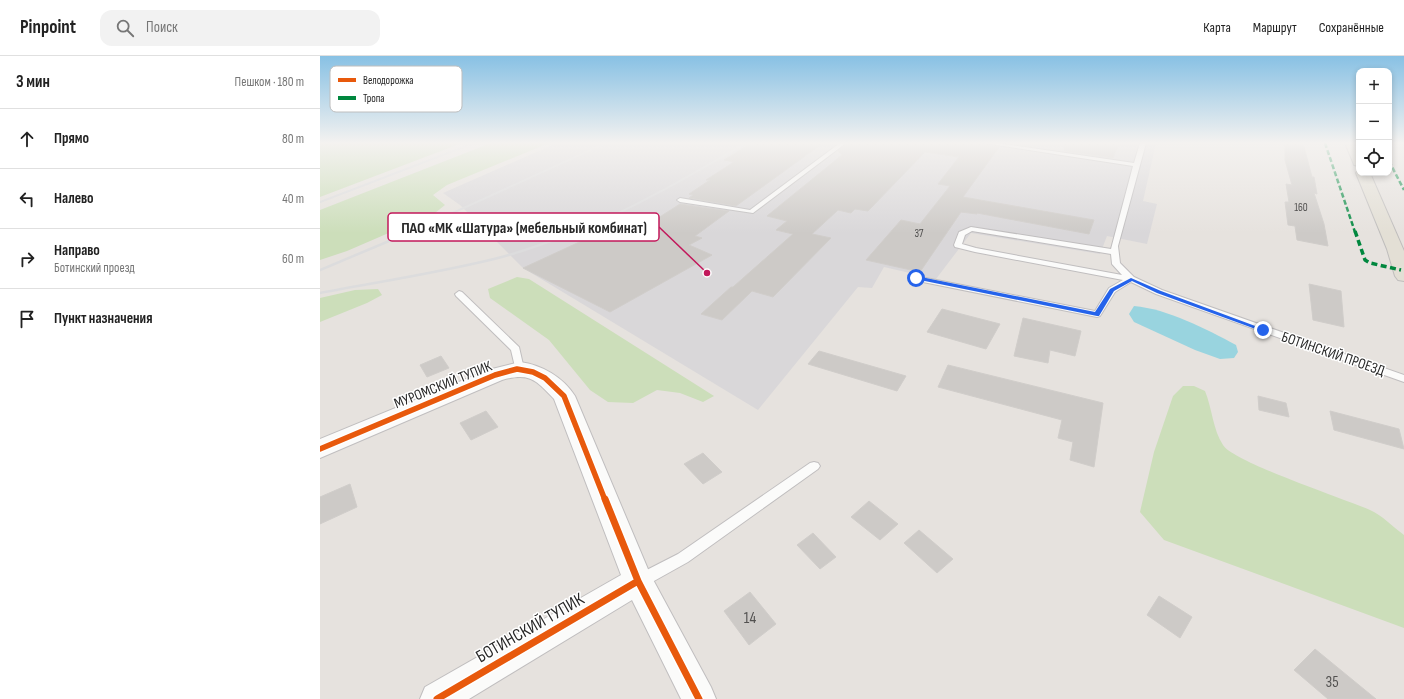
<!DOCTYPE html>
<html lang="ru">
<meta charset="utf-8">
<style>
body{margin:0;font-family:"Sofia Sans Condensed",sans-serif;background:#f2f2f2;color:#222}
.controls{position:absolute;right:12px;top:12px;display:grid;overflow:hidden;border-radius:8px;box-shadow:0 2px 6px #0003}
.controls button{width:36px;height:36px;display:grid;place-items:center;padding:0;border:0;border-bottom:1px solid #e0e0e0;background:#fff;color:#222;font:20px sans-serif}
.stop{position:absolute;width:12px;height:12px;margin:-9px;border:3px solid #2563eb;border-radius:50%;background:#fff}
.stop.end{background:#2563eb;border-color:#fff;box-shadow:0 1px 4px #0008}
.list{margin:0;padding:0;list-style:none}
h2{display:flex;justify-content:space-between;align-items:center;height:52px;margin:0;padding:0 16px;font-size:17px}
h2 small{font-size:13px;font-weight:400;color:#767676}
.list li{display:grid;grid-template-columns:26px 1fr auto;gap:12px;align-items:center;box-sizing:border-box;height:60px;padding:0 16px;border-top:1px solid #e0e0e0}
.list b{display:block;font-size:15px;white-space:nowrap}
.list p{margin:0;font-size:13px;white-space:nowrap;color:#767676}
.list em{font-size:13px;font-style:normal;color:#767676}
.icon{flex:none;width:22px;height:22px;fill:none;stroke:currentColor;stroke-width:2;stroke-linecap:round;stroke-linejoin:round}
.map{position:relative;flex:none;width:1084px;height:643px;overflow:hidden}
header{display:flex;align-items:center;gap:24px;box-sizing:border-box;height:56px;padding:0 20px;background:#fff;border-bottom:1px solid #e0e0e0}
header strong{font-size:19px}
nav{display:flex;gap:22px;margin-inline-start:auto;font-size:14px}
.search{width:280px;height:36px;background:#f2f2f2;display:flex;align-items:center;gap:10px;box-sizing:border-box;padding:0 14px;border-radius:12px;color:#767676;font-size:15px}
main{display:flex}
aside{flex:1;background:#fff}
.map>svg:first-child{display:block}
.industrial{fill:#d9d7d9}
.green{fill:#ccdeba}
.water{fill:#99d4df}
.building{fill:#cdcac7;stroke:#d0cdca}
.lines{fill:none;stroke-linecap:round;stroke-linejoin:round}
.lane-casing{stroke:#c0bebf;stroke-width:2}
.street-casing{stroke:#c0bebf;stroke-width:2}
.primary-casing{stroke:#bfbdbc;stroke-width:2}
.lane{fill:#fbfbfa;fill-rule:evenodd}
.street{fill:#fbfbfa;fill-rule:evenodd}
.primary{fill:#e3dfd5;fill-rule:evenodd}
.rail-far1{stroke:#dcdcdd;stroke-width:2}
.rail{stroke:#dcdcdd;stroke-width:2.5}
.quiet-far1{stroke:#00873e;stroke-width:2.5;stroke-dasharray:5 2.5;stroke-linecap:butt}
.quiet{stroke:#00873e;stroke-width:3.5;stroke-dasharray:6 3.5;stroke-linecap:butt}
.cycleway-far1-casing{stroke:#fff;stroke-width:8}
.cycleway-casing{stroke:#fff;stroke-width:10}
.cycleway-far1{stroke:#e8590c;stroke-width:5.5}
.cycleway{stroke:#e8590c;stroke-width:7}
.route{fill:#2563eb}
.labels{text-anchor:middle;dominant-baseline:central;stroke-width:3;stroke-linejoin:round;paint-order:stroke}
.far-number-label{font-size:11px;fill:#525150}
.street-label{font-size:15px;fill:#282828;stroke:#fff}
.near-number-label{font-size:16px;fill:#525150}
.near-street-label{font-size:18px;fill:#282828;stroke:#fff}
.key{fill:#fff;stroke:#bebebe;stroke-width:1}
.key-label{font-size:11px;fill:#282828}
.leader{fill:none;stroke:#c2185b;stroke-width:1.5}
.callout-dot{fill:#c2185b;stroke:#fff;stroke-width:1.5}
.callout{fill:#fff;stroke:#c2185b;stroke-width:1.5}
.callout-label{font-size:16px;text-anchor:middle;font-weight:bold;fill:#282828}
</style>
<header>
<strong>Pinpoint</strong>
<div class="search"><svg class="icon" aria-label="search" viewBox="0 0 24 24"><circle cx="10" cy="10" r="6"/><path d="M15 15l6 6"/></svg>Поиск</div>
<nav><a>Карта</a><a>Маршрут</a><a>Сохранённые</a></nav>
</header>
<main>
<aside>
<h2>3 мин<small>Пешком · 180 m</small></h2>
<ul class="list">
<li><svg class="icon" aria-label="ahead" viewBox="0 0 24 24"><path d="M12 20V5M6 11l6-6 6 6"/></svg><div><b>Прямо</b></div><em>80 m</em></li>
<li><svg class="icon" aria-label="left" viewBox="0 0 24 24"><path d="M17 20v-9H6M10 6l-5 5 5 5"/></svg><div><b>Налево</b></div><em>40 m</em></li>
<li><svg class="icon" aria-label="right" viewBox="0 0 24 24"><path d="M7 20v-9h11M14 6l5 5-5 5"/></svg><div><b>Направо</b><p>Ботинский проезд</p></div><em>60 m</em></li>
<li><svg class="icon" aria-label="arrive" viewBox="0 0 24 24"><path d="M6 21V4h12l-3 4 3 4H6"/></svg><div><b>Пункт назначения</b></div></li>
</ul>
</aside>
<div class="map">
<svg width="1084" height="643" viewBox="0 0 1084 643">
<rect width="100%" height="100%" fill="#e6e2de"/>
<path class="industrial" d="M237 87H836L823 145 837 148 827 188 787 180 780 198 651 177 616 223 564 211 552 232 538 231 438 354 203 212 140 149 123 137Z"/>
<path class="green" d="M0 87H142L0 141Z
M171 87H229L127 129 113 139 125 149 115 157 27 195 0 204V154Z
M197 221 209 223 394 340 383 346 360 337 337 334 313 347 288 346 270 334 229 284 170 242 168 233Z
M58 233 62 239 47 247 0 266V242L35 234Z
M863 330H874L885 335C892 352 893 374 903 389 913 406 1025 443 1050 454 1062 459 1073 471 1084 479V572L844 484 820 456 834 396 853 340Z"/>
<path class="water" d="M814 250C848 253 886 273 916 289L918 296 914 302 900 303 875 294 814 266 809 258Z"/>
<path class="building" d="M432 87H503L416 150 369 142 373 139 369 138 390 124H386L414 106 404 104Z
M527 87H663L664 88 679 91 643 141 774 164 769 178 657 157V158L641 156 600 216 546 204 581 164 600 168 630 130 618 128 639 101 605 96 548 155 535 153 531 157 518 154 492 178 511 182 453 241 432 235 402 264 381 258 411 231H413L473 178 456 174 467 165 447 160 522 99 518 95Z
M745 87H799L793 102 744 95Z
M965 87H983L992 121H994L997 138 994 137 1004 168 1008 190 977 184 975 170 968 169 965 146H969L966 128 972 129 965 104Z
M360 148 409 155 375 180 382 182 369 189 392 199 290 256 203 212 307 164 324 171Z
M989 228 1021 235 1024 271 993 264Z
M622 253 680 268 666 293 607 276Z
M703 262 761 275 755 300 730 294 728 307 694 300Z
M499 295 586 320 577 335 488 308Z
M121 300 129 312 107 321 100 309Z
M628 309 783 347 774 411 750 404 753 386 738 382 742 364 618 331Z
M938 340 966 347 969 361 939 354Z
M166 355 178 371 151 384 140 367Z
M1010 355 1079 373 1084 393 1014 374Z
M383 397 402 416 383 428 364 408Z
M30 428 37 451 0 468V441Z
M549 445 578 468 560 484 531 461Z
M599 474 633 503 617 517 584 487Z
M493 477 516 501 500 513 477 489Z
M430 536 456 568 429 589 404 555Z
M839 540 872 561 860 582 827 559Z
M995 593 1056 643H1008L974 614Z"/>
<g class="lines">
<g class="lane-casing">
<path id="lane" d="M520 87H526L433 157 360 146 357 144 360 142 430 154Z
M664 87H677L814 107 820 87H826L798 190 800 207 814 221 842 234 1084 319V326L836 238 811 226 795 236 780 260 777 261 593 224V220H596L775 255 789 232 803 224 655 196 635 191 634 189 639 176 651 171 791 193 813 110ZM652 175 791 198 792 208 802 219 656 192 642 188 645 179Z
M139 235 142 236 199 291 204 313 202 315H196L191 294 136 240 135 238Z
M494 406 498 407 500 410 498 413 368 506 325 530 320 531 315 530 313 525 315 520 358 498 490 407Z"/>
</g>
<g class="street-casing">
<path id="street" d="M200 306C222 309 243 321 255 340L330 518 391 631 396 643H361L312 544 149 643H100L105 631 301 519 234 343C216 324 210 316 182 324L0 402V383L168 314Z"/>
</g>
<g class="primary-casing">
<path id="primary" d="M1025 87H1037L1039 91V110L1034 109 1033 106Z
M1038 114 1039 117H1050L1084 195V225L1078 224 1075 220 1067 193 1036 117Z"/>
</g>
<use href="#lane" class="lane"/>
<use href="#street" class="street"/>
<use href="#primary" class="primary"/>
<path class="rail-far1" d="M0 146 154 87
M91 176 286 87
M256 176C315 152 371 119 426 87"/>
<path class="rail" d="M0 214 93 175
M0 237C58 226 117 217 174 203 203 196 231 185 258 175"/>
<path class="quiet-far1" d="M1005 87 1035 176
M1069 105 1084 134"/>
<path class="quiet" d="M1035 175 1045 204 1050 207 1081 214"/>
<g class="cycleway-far1-casing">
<path id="cycleway-far1" d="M0 393 175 319 197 313 213 316 225 322 244 340 285 444"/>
</g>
<g class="cycleway-casing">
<path id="cycleway" d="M285 443 318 525 379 643
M117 643 318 525"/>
</g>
<use href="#cycleway-far1" class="cycleway-far1"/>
<use href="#cycleway" class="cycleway"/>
</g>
<linearGradient id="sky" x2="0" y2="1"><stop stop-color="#88c1e4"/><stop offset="0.49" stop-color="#f4f2f0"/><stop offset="1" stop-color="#f4f2f0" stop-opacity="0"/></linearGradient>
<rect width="1084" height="177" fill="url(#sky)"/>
<path class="route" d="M596 220 775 256 790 233 811 222 841 235 946 274 941 275 837 237 812 225 794 235 779 260H777L595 223 594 222Z"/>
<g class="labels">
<g class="far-number-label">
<text x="981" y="151">160</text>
<text x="599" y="177">37</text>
</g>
<g class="street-label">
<text transform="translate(1013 298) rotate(19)">БОТИНСКИЙ ПРОЕЗД</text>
<text transform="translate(123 329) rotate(-22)">МУРОМСКИЙ ТУПИК</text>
</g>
<g class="near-number-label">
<text x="430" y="562">14</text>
<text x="1012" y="626">35</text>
</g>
<g class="near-street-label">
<text transform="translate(210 572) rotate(-30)">БОТИНСКИЙ ТУПИК</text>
</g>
</g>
<rect x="10" y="10" width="132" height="46" rx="6" class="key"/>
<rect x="18" y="22" width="18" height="4" fill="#e8590c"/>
<rect x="18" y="40" width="18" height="4" fill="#00873e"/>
<g class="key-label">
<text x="43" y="28">Велодорожка</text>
<text x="43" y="46">Тропа</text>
</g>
<path class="leader" d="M387 217L339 171"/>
<circle class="callout-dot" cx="387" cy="217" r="4"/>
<rect class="callout" x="68" y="157" width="271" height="28" rx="4"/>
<g class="callout-label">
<text x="204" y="177">ПАО «МК «Шатура» (мебельный комбинат)</text>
</g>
</svg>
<div class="controls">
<button>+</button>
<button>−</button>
<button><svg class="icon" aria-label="locate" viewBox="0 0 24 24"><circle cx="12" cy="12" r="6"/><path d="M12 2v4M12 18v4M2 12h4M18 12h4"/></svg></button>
</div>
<div class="stop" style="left:596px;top:222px"></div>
<div class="stop end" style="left:943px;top:274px"></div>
</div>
</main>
